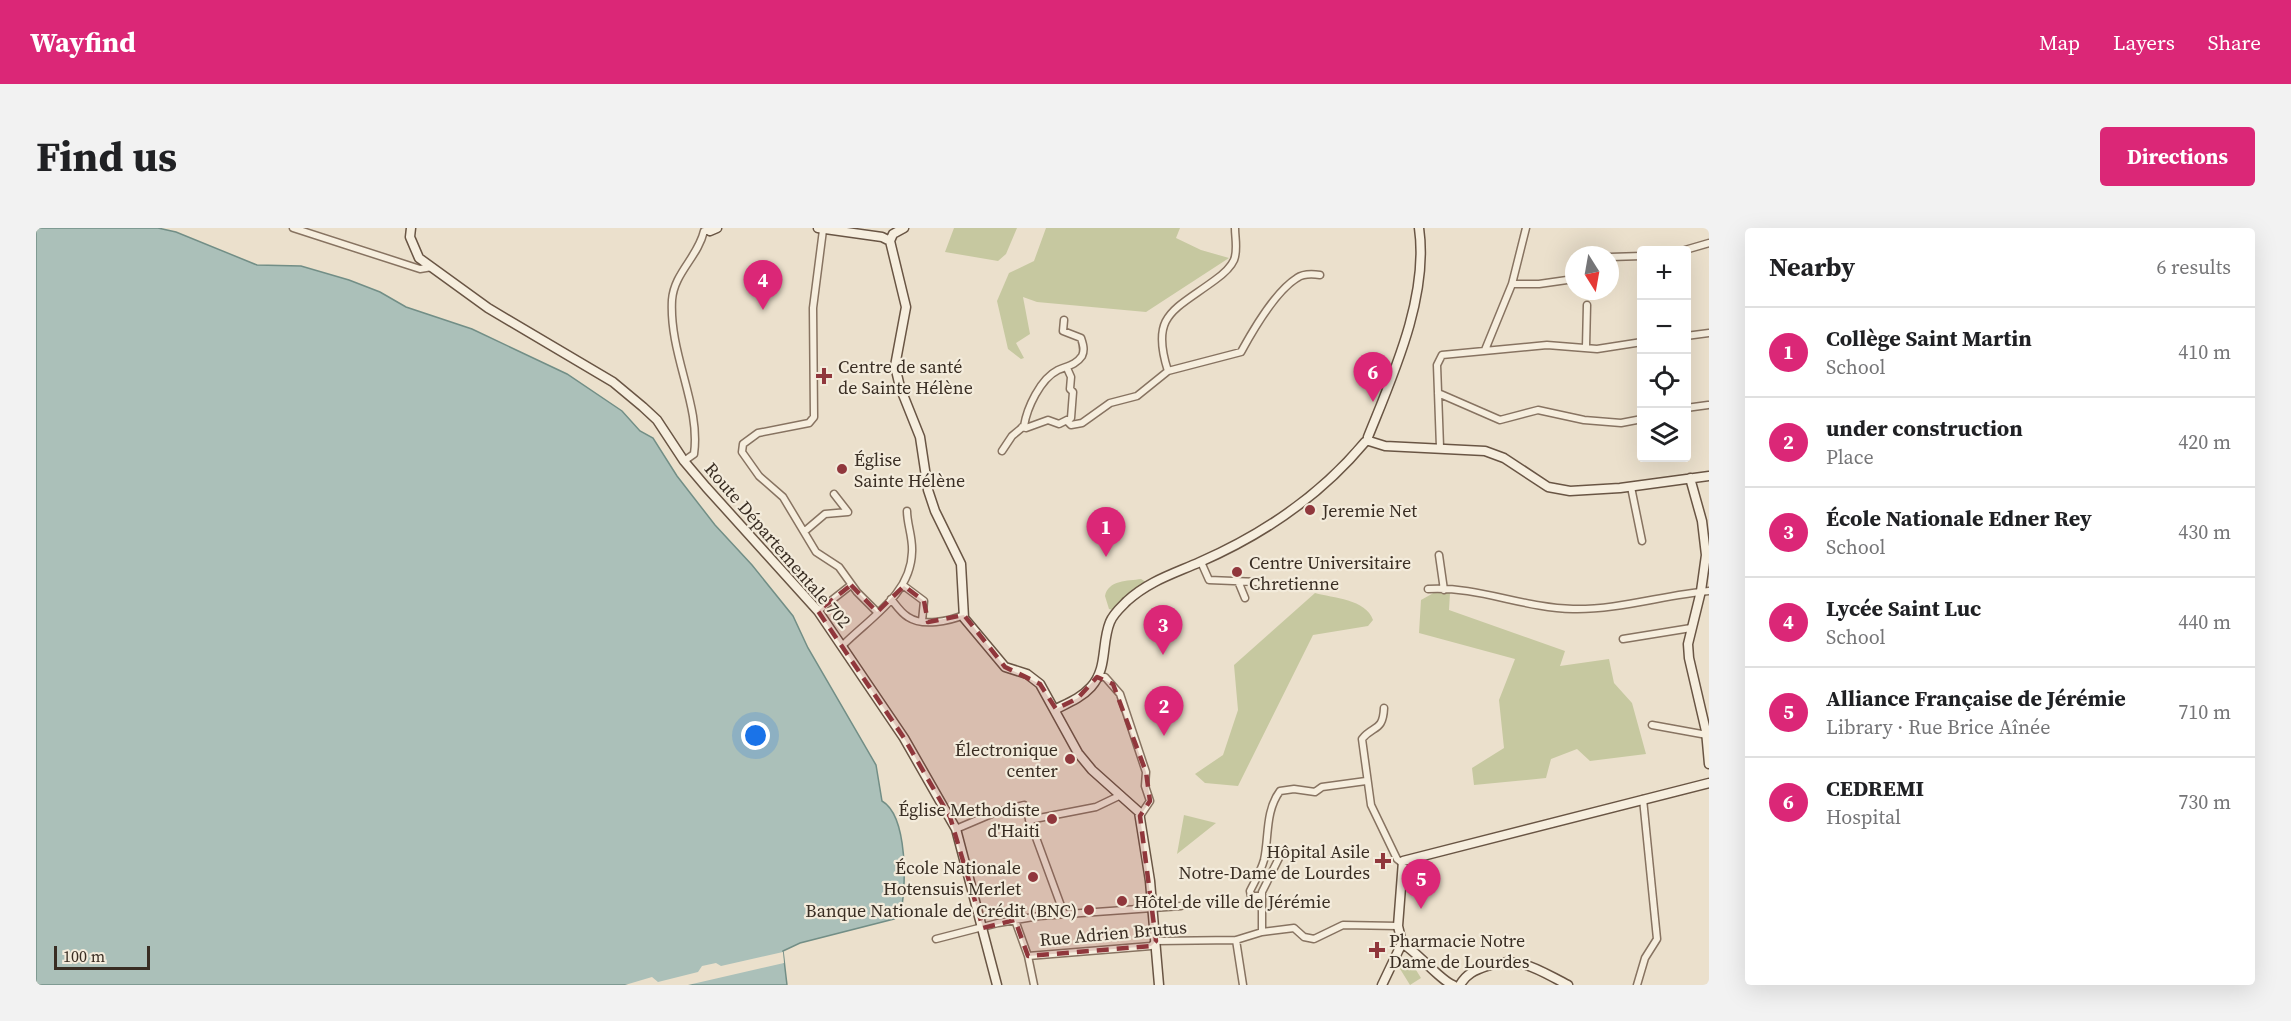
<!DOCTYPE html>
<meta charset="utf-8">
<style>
body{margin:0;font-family:"Source Serif 4",serif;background:#f2f2f2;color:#202124}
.controls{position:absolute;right:18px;top:18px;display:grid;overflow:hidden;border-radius:6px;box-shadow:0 6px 24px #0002}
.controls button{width:54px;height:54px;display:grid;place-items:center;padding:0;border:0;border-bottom:2px solid #e0e0e0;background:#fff;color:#202124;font:30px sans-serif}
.compass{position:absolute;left:1529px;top:18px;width:54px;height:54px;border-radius:50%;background:#fff;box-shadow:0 6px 24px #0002;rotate:169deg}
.scale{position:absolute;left:18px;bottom:15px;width:96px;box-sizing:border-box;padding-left:6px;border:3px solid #392d23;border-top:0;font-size:16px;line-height:21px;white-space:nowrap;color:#392d23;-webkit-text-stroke:4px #f3ebdb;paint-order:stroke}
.you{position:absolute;left:720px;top:508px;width:21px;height:21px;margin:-15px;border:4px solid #fff;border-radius:50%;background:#1a73e8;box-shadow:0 0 0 9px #1a73e833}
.badge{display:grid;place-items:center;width:39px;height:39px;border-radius:50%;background:#db2777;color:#fff;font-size:20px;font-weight:700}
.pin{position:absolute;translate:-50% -50px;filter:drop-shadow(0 2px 3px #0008)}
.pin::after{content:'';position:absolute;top:32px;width:21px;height:18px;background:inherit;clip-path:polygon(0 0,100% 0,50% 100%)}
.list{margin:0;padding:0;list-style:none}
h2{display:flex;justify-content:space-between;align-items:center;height:78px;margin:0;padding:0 24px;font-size:26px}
h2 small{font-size:20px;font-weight:400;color:#757577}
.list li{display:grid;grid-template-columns:39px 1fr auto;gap:18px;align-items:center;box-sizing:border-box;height:90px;padding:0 24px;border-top:2px solid #e0e0e0}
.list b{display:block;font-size:22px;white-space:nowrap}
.list p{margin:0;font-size:20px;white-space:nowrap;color:#757577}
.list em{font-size:20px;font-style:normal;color:#757577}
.icon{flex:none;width:33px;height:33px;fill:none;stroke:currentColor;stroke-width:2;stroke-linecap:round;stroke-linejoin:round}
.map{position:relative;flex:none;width:1673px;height:757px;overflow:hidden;border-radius:6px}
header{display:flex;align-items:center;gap:36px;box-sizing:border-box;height:84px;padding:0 30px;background:#db2777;color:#fff}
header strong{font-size:28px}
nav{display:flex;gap:33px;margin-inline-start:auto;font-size:21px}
.intro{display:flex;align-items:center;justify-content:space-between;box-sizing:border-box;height:144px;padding:0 36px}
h1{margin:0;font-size:42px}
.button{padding:15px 27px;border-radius:6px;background:#db2777;color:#fff;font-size:21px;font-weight:700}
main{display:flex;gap:36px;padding:0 36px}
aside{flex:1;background:#fff;border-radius:6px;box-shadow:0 6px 24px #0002}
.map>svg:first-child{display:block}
.green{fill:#c6c8a0}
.water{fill:#abc0b9;stroke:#728e86;stroke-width:1.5}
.pier{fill:#ebe0cc}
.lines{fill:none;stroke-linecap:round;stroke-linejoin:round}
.street-casing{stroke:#877361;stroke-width:9}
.secondary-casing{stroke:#695544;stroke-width:11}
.street{stroke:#f6eede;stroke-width:6}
.secondary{stroke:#f6eede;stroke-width:8}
.marked{fill:#90373c;fill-opacity:0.2;stroke:#90373c;stroke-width:4.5;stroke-dasharray:12 8;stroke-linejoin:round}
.poi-dot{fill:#90373c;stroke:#f3ebdb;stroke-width:2}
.labels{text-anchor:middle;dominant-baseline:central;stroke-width:4.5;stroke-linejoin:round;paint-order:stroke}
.poi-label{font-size:18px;fill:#392d23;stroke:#f3ebdb;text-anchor:start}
.street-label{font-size:18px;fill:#392d23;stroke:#f3ebdb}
</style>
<header>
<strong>Wayfind</strong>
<nav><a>Map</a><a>Layers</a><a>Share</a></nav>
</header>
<div class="intro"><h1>Find us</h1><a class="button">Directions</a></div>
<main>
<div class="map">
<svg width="1673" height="757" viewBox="0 0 1673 757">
<rect width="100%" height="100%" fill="#ebe0cc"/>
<path class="green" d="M918 0H981L970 26 962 33 909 24Z
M1010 0H1144L1140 10 1165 22 1193 30 1110 84 1001 74 987 69 994 106 980 115 988 130 985 131 972 121 961 73 973 45 998 33Z
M1105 351 1110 354 1108 357 1077 382 1073 381 1069 368C1072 352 1092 353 1105 351Z
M1401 363 1414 365 1413 382 1529 423 1524 438 1573 431 1578 455 1596 475 1610 526 1554 533 1541 521 1515 531 1510 550 1438 557 1436 540 1468 520 1463 472 1479 431 1383 405 1385 372Z
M1279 365C1297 370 1330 371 1337 392L1332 398 1277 407 1202 558 1169 555 1159 546 1187 527 1202 482 1198 437Z
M1148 587 1180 595 1141 626Z
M1372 729 1385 750 1374 757 1361 736Z"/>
<path class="water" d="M0 0H122L140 4 221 37 265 38 313 52 344 64 370 79 436 101 531 146 586 183 604 203 617 210 641 248 679 297 716 337 757 388 772 420 840 537 846 573C872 588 871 661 864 687L858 691 764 715 747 723 751 757H0Z"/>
<path class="pier" d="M747 724 748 735 652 757H589L616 749 622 754 662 744 666 738 680 735 685 738Z"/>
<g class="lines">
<g class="street-casing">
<path id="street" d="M257 0 384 41 396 39
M787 2 777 80 778 189 773 195 722 205 707 216 706 224 723 248 747 269 780 324 803 339 821 364 841 384
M1649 22 1673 15
M1574 29 1606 28
M1476 56H1503L1538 51
M1650 108 1673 105
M1550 119 1551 77
M1449 122 1476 56 1490 0
M1132 143C1114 87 1137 83 1179 52 1186 47 1194 41 1198 32 1202 22 1199 10 1199 0
M1402 165 1464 192 1502 182 1548 192 1585 195 1606 191
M1650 180 1672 177
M1031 193 1035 197 1046 195 1074 175 1101 168 1132 143 1205 124C1217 102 1240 63 1261 50 1268 45 1277 46 1284 47
M986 199 990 200 1012 192 1023 196 1035 190 1037 164 1034 161 1035 149 1031 140
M1404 219 1401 137 1406 127 1511 117 1561 121 1606 114
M966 223 976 208 988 198C991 180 1004 151 1022 142 1031 138 1040 137 1046 128 1049 122 1047 116 1045 110L1027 103 1028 92
M648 233 658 226C665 177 633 127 636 72 638 45 662 29 668 3H674
M1595 259 1606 313
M769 303 789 286 812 284 798 266
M1403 327 1408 362
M1165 334 1173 352 1222 354
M1202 353 1209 370
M868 358 888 373 886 393
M1392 361C1442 358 1487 380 1537 381 1582 382 1628 367 1673 363
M855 371C860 377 865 385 872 389 887 399 913 393 928 387
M782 383 815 357
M1587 411 1655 400
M807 417C835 389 875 366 876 324 877 310 871 296 871 283
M1061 449H1069L1084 466 1110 544 1109 558 1114 573 1104 588
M1348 480C1347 504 1337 497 1326 511L1335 577 1361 631 1366 635
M1616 497 1671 507
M993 592 1060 579 1085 567
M920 601 960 584 988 577 1028 686
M1226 668H1215L1214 663C1219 653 1225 643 1228 632 1233 610 1229 583 1244 563L1258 561 1279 564 1286 559 1330 553
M979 692 992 728 998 757
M1226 704V664L1246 624
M900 711 962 695 1003 688 1145 678
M1200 712 1207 757
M992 728 1115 718 1120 713 1200 712 1226 704 1258 700 1268 709 1278 711 1307 697 1362 698
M1601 757 1609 730 1621 711 1607 571"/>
</g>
<g class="secondary-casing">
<path id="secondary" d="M375 0 374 9 383 30 452 80 577 154 607 179 621 192 648 233 670 259 782 383 868 510 920 601 961 757
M672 0 674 3 681 0
M782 0 846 9 854 13
M868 0 857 6 854 13 870 79 859 138 864 159 884 209 892 262 899 283 925 336 928 390 969 439 991 446 1004 456 1042 525 1056 542 1103 584 1114 653 1123 757
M1332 209C1357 147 1393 68 1383 0
M1333 213 1349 218 1449 223 1468 230 1512 259 1534 263 1584 260 1673 248
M1654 250 1666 293 1670 327 1665 363 1652 416 1653 430 1670 503 1673 536
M1020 481C1032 475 1045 470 1055 459 1072 440 1065 416 1074 394 1077 386 1085 379 1091 373 1113 353 1137 346 1164 334 1228 306 1284 268 1329 214
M1366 715 1362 698 1367 633 1673 555
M1366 715C1381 724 1405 753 1417 757
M1346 757 1366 715
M1424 757C1430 746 1439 742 1451 738 1484 727 1502 742 1532 757"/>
</g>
<use href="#street" class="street"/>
<use href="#secondary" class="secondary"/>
</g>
<path class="marked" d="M815 357 841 384 868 358 888 373 892 394 928 387 969 439 1004 456 1020 481 1042 470 1061 449 1077 456 1110 544 1114 573 1104 588 1120 713 1115 718 992 728 979 692 947 700 914 589 868 510 782 383Z"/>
<g class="poi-dot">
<path d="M785 139h6v6h6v6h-6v6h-6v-6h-6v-6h6z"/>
<circle cx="806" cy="241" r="6"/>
<circle cx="1274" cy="282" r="6"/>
<circle cx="1201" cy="344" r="6"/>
<circle cx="1034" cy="531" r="6"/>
<circle cx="1016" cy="591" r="6"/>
<path d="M1344 624h6v6h6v6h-6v6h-6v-6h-6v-6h6z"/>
<circle cx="997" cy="649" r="6"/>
<circle cx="1086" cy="673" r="6"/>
<circle cx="1053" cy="682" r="6"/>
<path d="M1338 713h6v6h6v6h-6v6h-6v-6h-6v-6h6z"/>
</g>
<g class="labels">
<g class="poi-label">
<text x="802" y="138">Centre de santé<tspan x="802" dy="21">de Sainte Hélène</tspan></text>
<text x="818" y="231">Église<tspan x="818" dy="21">Sainte Hélène</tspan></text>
<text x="1286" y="282">Jeremie Net</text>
<text x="1213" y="334">Centre Universitaire<tspan x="1213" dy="21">Chretienne</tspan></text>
<text x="1022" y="521" text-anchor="end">Électronique<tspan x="1022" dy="21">center</tspan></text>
<text x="1004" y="581" text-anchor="end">Église Methodiste<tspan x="1004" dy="21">d'Haiti</tspan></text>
<text x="1334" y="623" text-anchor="end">Hôpital Asile<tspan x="1334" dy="21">Notre-Dame de Lourdes</tspan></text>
<text x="985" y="639" text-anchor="end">École Nationale<tspan x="985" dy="21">Hotensuis Merlet</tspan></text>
<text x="1098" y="673">Hôtel de ville de Jérémie</text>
<text x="1041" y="682" text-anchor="end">Banque Nationale de Crédit (BNC)</text>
<text x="1353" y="712">Pharmacie Notre<tspan x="1353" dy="21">Dame de Lourdes</tspan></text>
</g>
<g class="street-label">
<text transform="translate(742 317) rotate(49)">Route Départementale 702</text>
<text transform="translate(1077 705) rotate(-5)">Rue Adrien Brutus</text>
</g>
</g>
</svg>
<div class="controls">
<button>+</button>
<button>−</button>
<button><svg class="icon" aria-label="locate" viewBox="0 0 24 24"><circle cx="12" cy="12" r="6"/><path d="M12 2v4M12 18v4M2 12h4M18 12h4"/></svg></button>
<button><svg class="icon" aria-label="layers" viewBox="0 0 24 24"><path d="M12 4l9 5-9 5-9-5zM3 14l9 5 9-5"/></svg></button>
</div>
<svg class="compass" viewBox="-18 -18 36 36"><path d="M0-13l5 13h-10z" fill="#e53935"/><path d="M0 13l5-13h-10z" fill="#757577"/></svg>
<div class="scale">100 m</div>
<div class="you"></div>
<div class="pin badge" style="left:1070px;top:329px">1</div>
<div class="pin badge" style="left:1128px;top:508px">2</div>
<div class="pin badge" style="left:1127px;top:427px">3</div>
<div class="pin badge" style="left:727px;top:82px">4</div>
<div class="pin badge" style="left:1385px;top:681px">5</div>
<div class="pin badge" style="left:1337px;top:174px">6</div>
</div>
<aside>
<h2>Nearby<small>6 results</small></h2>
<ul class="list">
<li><span class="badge">1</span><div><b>Collège Saint Martin</b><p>School</p></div><em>410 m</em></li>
<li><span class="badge">2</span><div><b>under construction</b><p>Place</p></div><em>420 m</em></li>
<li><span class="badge">3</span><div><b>École Nationale Edner Rey</b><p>School</p></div><em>430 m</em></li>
<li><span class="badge">4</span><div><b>Lycée Saint Luc</b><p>School</p></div><em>440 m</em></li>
<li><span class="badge">5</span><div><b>Alliance Française de Jérémie</b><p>Library · Rue Brice Aînée</p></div><em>710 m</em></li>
<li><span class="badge">6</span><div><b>CEDREMI</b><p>Hospital</p></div><em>730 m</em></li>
</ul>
</aside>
</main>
